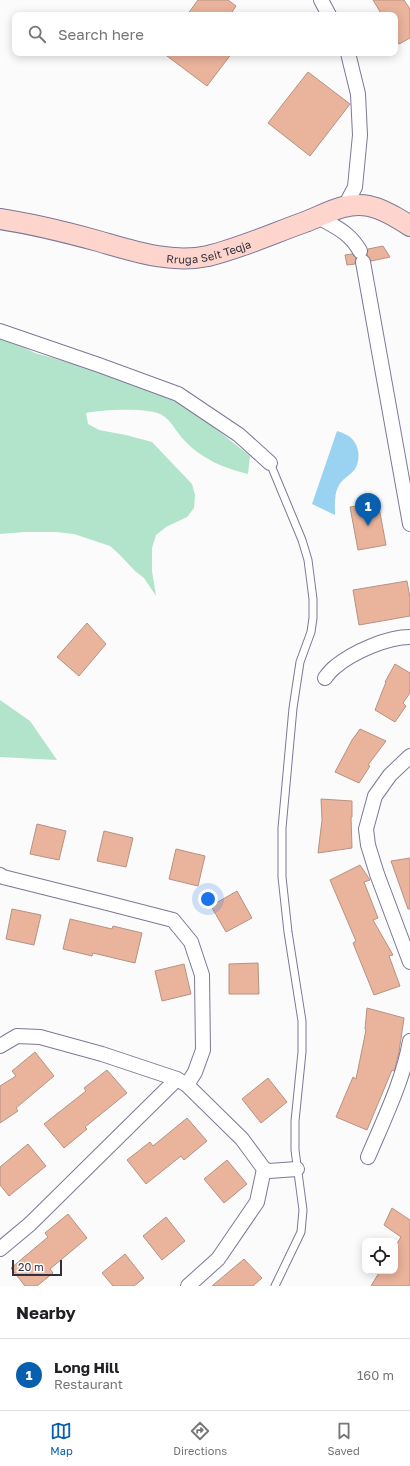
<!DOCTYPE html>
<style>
body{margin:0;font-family:"Golos Text",sans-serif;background:#f2f2f2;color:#202124}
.controls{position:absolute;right:12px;bottom:12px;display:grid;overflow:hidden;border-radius:8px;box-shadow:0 2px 10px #0003}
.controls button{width:36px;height:36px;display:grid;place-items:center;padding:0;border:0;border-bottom:1px solid #e0e0e0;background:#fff;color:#202124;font:20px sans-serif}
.scale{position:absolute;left:12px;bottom:10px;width:50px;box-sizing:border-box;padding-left:4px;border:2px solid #32303e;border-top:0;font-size:11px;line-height:14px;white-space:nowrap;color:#32303e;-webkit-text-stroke:3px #fbfbfb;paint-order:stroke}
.you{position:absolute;left:208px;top:899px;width:14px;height:14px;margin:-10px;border:3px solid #fff;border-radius:50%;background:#1a73e8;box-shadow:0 0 0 6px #1a73e833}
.badge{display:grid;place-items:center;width:26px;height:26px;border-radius:50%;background:#085fad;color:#fff;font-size:13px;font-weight:700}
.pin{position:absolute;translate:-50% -33px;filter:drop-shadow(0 1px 2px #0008)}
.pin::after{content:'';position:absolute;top:21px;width:14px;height:12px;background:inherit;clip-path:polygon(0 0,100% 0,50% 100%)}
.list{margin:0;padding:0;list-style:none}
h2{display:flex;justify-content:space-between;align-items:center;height:52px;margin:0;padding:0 16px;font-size:17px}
h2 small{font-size:13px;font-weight:400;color:#757577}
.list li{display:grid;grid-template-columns:26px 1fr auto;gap:12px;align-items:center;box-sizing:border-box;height:72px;padding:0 16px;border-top:1px solid #e0e0e0}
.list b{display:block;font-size:15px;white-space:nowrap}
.list p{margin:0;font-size:13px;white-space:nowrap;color:#757577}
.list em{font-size:13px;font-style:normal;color:#757577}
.icon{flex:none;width:22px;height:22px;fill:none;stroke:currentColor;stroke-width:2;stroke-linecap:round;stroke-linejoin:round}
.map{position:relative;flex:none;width:410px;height:1286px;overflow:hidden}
.search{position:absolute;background:#fff;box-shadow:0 2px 10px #0003;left:12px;right:12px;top:12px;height:44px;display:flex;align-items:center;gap:10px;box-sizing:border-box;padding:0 14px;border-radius:8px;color:#757577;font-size:15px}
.sheet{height:124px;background:#fff}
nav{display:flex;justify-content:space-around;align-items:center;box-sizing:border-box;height:56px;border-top:1px solid #e0e0e0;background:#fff;font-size:11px;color:#757577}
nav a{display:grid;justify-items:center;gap:2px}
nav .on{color:#085fad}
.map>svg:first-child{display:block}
.green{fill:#b1e4ca}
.water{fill:#9ad2f1}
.building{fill:#eab39b;stroke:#b69283}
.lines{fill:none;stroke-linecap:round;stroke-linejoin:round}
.service-casing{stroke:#7d7898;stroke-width:9}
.minor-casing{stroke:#7d7898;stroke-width:16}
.secondary-casing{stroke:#7d7898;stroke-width:22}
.service{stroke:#fff;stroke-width:7}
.minor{stroke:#fff;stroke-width:14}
.secondary{stroke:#fdd5cd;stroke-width:20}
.labels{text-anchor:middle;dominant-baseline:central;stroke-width:3;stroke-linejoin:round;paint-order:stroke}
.street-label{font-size:11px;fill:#32303e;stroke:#fbfbfb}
</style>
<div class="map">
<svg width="410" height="1286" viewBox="0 0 410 1286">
<rect width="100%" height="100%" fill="#fbfbfb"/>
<path class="green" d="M0 338 13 342 35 353 85 367 175 401 197 414 250 456 248 474C225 469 200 458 184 440 176 432 172 421 162 415 147 407 102 410 86 413L88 424 99 430 126 435 152 442 192 484 195 495 194 508 187 517 166 527 156 535 152 548V571L156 596 144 578 135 571 119 554 110 546 74 534 56 532H25L0 534Z
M0 700 30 721 57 760 0 757Z"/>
<path class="water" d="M337 431C343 433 349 435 353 440 360 448 360 461 355 469 350 476 342 478 338 487 334 495 335 506 335 515L312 504Z"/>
<path class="building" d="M198 0H228L236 6 230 15H187Z
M373 0H404L410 9V38L399 44 395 37V15H382Z
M163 53H232L207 86Z
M308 72 350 104 310 156 268 123Z
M383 246 390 257 371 261 367 255 368 249Z
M352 254 356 258 355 264 347 265 345 255Z
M378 502 386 545 358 550 350 507Z
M407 581 410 598V616L359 625 353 590Z
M87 623 106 644 79 676 57 657Z
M395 664 410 673V693L403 703 406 706 395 722 375 710 386 682H385Z
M360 729 386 741 368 765 370 766 359 783 335 772 352 740Z
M321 799 352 801V817H351L352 848 318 853 322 820Z
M37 824 66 831 59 860 30 854Z
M104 831 133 838 126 867 97 861Z
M176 849 205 856 198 886 169 879Z
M410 858V909H408L391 861Z
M360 865 370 880 364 882 378 918 373 920 393 955 389 956 400 986 374 995 353 943 356 941 330 880Z
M237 891 252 918 226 932 211 906Z
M12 909 41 915 34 945 6 939Z
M70 919 112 929 113 926 142 933 135 963 93 953 92 956 63 949Z
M258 963 259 994H229V964Z
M184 964 191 994 162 1001 155 971Z
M367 1008 404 1018 399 1052 395 1068 394 1071 392 1070 367 1130 336 1117 353 1077 356 1079 366 1030 365 1029Z
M35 1052 54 1076 16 1108 18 1111 0 1123V1086L16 1076 12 1071Z
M107 1070 127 1093 85 1127 87 1129 64 1148 44 1124 86 1091 84 1088Z
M268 1078 287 1102 261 1123 242 1099Z
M187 1118 207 1141 184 1160 181 1156 146 1184 127 1160 150 1142 153 1146Z
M28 1144 46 1166 9 1196 0 1185V1167Z
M227 1160 247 1184 224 1203 204 1179Z
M392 1208 410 1220V1286H371L380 1271H395V1247L401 1237 384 1225Z
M68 1214 87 1238 50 1269 53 1273 37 1286H25L11 1268 48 1237 45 1233Z
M166 1217 185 1241 162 1260 143 1236Z
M125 1254 144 1278 134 1286H113L102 1273Z
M244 1259 262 1278 253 1286H212Z"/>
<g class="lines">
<g class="service-casing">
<path id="service" d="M270 463 302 540 308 560 313 599V618L311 632 300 662 293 708 282 828V877L288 932 302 1021V1052L295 1121V1150L303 1210 301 1232 275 1286"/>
</g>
<g class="minor-casing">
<path id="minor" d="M321 0 329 15
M345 206 355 187 360 135 358 94 348 53
M318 217C336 227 350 233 360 251
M363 262 410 524
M0 331 99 365 178 394 239 435 270 463
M325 678C328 674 331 670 335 667 353 652 387 637 410 637
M410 756 390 775 375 796 366 829 368 845 377 874 410 962
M0 875 3 877 107 903 173 920 191 942 202 975 203 1050 195 1072 187 1085
M0 1046 17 1036 40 1037 102 1054 177 1079 187 1085 242 1139 264 1169 269 1171 297 1169
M368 1157C384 1119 403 1081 410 1041
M0 1249 30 1224 177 1079
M188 1286 218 1259 257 1202 264 1169"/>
</g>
<g class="secondary-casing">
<g id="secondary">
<path id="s1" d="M0 219C33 224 65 232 98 241 133 251 171 264 208 256 241 248 274 233 305 222 326 214 346 201 369 206 383 209 398 218 410 226"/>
</g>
</g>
<use href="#service" class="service"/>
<use href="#minor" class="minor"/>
<use href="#secondary" class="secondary"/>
</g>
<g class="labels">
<g class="street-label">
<text stroke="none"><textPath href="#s1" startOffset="214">Rruga Seit Teqja</textPath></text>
</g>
</g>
</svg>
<div class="controls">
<button><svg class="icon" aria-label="locate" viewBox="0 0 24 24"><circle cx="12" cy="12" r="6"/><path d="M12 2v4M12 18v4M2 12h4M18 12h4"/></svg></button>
</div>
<div class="scale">20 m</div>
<div class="you"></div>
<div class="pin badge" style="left:368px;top:526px">1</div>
<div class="search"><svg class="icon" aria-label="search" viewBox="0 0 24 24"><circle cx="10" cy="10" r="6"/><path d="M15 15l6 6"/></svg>Search here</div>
</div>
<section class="sheet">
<h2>Nearby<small></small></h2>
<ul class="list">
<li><span class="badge">1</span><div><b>Long Hill</b><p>Restaurant</p></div><em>160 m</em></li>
</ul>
</section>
<nav>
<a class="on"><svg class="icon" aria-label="map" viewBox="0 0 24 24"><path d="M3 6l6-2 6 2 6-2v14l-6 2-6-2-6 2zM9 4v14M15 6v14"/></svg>Map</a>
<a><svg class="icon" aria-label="directions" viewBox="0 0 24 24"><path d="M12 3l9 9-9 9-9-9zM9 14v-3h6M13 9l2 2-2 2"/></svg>Directions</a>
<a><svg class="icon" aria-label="saved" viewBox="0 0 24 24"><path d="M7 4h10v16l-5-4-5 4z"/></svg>Saved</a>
</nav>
